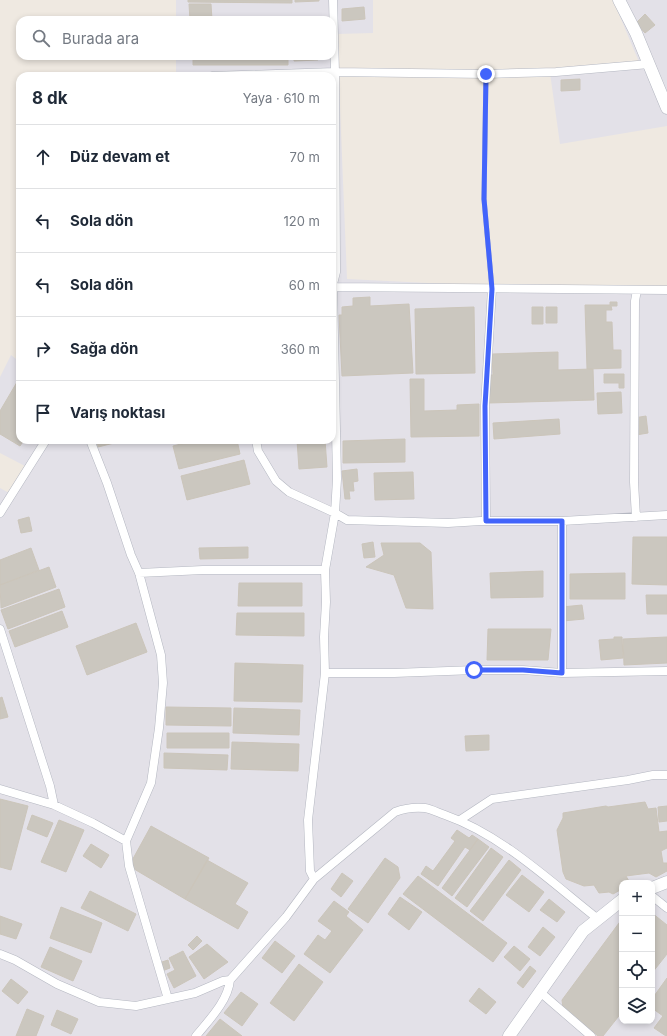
<!DOCTYPE html>
<html lang="tr">
<meta charset="utf-8">
<style>
body{margin:0;font-family:Inter,sans-serif;background:#f2f2f3;color:#1f2937}
.controls{position:absolute;right:12px;bottom:12px;display:grid;overflow:hidden;border-radius:8px;box-shadow:0 2px 6px #0003}
.controls button{width:36px;height:36px;display:grid;place-items:center;padding:0;border:0;border-bottom:1px solid #e0e1e3;background:#fff;color:#1f2937;font:20px sans-serif}
.stop{position:absolute;width:12px;height:12px;margin:-9px;border:3px solid #4264fb;border-radius:50%;background:#fff}
.stop.end{background:#4264fb;border-color:#fff;box-shadow:0 1px 4px #0008}
.list{margin:0;padding:0;list-style:none}
h2{display:flex;justify-content:space-between;align-items:center;height:52px;margin:0;padding:0 16px;font-size:17px}
h2 small{font-size:13px;font-weight:400;color:#747a83}
.list li{display:grid;grid-template-columns:26px 1fr auto;gap:12px;align-items:center;box-sizing:border-box;height:64px;padding:0 16px;border-top:1px solid #e0e1e3}
.list b{display:block;font-size:15px;white-space:nowrap}
.list em{font-size:13px;font-style:normal;color:#747a83}
.icon{flex:none;width:22px;height:22px;fill:none;stroke:currentColor;stroke-width:2;stroke-linecap:round;stroke-linejoin:round}
.map{position:relative;flex:none;width:667px;height:1036px;overflow:hidden}
.search{position:absolute;background:#fff;box-shadow:0 2px 6px #0003;left:16px;top:16px;width:320px;height:44px;display:flex;align-items:center;gap:10px;box-sizing:border-box;padding:0 14px;border-radius:12px;color:#747a83;font-size:15px}
.panel{position:absolute;background:#fff;box-shadow:0 2px 6px #0003;left:16px;top:72px;width:320px;height:372px;border-radius:12px}
.map>svg:first-child{display:block}
.industrial{fill:#e3e1e8;fill-rule:evenodd}
.building{fill:#cbc7bf;stroke:#cbc5ba}
.lines{fill:none;stroke-linecap:round;stroke-linejoin:round}
.lane-casing{stroke:#b4b7c1;stroke-width:5}
.street-casing{stroke:#b4b7c1;stroke-width:9}
.secondary-casing{stroke:#b4b7c1;stroke-width:13}
.lane{stroke:#fff;stroke-width:4}
.street{stroke:#fff;stroke-width:8}
.secondary{stroke:#fff;stroke-width:12}
.route{stroke:#4264fb;stroke-width:5}
</style>
<div class="map">
<svg width="667" height="1036" viewBox="0 0 667 1036">
<rect width="100%" height="100%" fill="#efe9e1"/>
<path class="industrial" d="M176 0H373V33L337 34 347 279 468 285 667 288V1036H0V488L11 494 25 466 0 453V377L11 355 20 362V440H332V76H176V56H332V20H176ZM622 883H652V1021H622Z
M613 0H667V126L560 144 550 73 639 62Z"/>
<path class="building" d="M188 0H292V3L188 2Z
M295 0H319V1L295 2Z
M189 4H211L212 20H190Z
M364 7 365 19 342 21V9Z
M645 14 655 25 645 33 636 23Z
M193 56H288V65H193Z
M294 56H318V60L294 61Z
M580 79V90L561 91V80Z
M370 297V306L409 304 413 373 342 376 339 315H342V307L353 306V298Z
M610 302H617V306H611L612 310H606V322H612L613 350H621V368L587 369 585 305H610Z
M474 307 475 373 416 374 415 309Z
M532 307H543V324H532Z
M546 307H557V323H546Z
M558 352V370L593 369 594 400 489 403 488 375H493L492 354Z
M604 374H624V388H619V383H604Z
M20 377V440H24L20 446 0 434V411Z
M410 379H424V411L457 410V405L479 404V436L411 437Z
M621 392 622 413 598 414 597 393Z
M646 416 648 433 636 435 634 418Z
M559 419 560 434 494 439 493 423Z
M405 439V462L343 463V441Z
M97 440H126L98 447Z
M197 440H237L240 454 179 469 173 446Z
M255 440H290L255 443Z
M297 440H325L327 467 299 469Z
M244 460 250 484 187 500 181 476Z
M357 469 358 481 353 482 354 491H349L350 499H345L342 471Z
M413 472 414 499 375 500 374 473Z
M29 517 32 531 21 533 18 520Z
M633 537H667V585L632 584Z
M373 542 375 557 364 558 362 544Z
M381 543H420L431 552 433 609 406 608 394 575 366 567 384 555Z
M248 547V558L200 559 199 548Z
M31 548 39 570 0 585V560Z
M49 567 56 587 1 608 0 585Z
M543 571V597L491 598 490 573Z
M625 573V599H570V574Z
M239 583H302V606H238Z
M59 589 65 607 8 629 1 610Z
M646 595H667V614H647Z
M582 605 584 619 563 621 562 607Z
M62 611 68 627 15 647 9 631Z
M237 613H304V636L236 635Z
M136 623 147 652 87 675 76 646Z
M488 629H551L548 660H487Z
M614 637H622L623 658 601 660 599 640 614 639Z
M667 637V663L624 665 623 639Z
M235 663 303 665 302 702 234 701Z
M2 697 8 717 0 719V698Z
M166 707 231 708V726L166 725Z
M234 708 300 710 299 735 233 733Z
M167 733H229V748H167Z
M489 735V750L466 751 465 736Z
M232 742 299 744 298 771 231 769Z
M164 753 228 755 227 770 164 768Z
M0 799 28 806 11 870 0 867Z
M645 802 648 809 656 808 659 832 667 831V848L661 851 663 863H667V871L656 877 649 873 626 876 630 883H622V889L613 894 609 892 599 893 594 885 584 886 566 879 563 872 557 830 563 818V813L606 806 608 807Z
M667 806V821L659 822 658 807Z
M32 815 53 823 47 837 27 829Z
M59 820 84 830 66 872 41 862Z
M151 826 209 858 185 899 129 866Z
M457 830 469 838 472 835 478 839 470 850 465 847 438 886 421 874 426 866 433 871 455 841 451 838Z
M478 839 489 847 452 896 442 888Z
M91 844 109 855 101 868 83 856Z
M491 848 503 857 467 907 455 898Z
M385 858 398 867 400 878 368 923 348 909Z
M207 860 248 883 235 904 248 912 238 929 185 899Z
M509 860 521 870 483 921 470 911Z
M342 873 353 881 341 897 331 889Z
M522 875 544 892 529 912 506 895Z
M418 876 507 943 493 962 403 894Z
M90 891 136 914 128 931 81 908Z
M400 897 422 912 409 930 388 914Z
M549 899 565 912 557 922 540 910Z
M334 901 349 912 346 916 363 930 330 973 304 954 318 935 325 940 332 931 318 921Z
M61 907 102 923 91 953 50 938Z
M652 913 667 925V954L652 973Z
M0 916 22 924 16 939 0 934Z
M622 919V1012L603 1036H598L563 1008 562 1000Z
M543 927 555 937 540 956 528 947Z
M197 936 202 941 193 950 188 945Z
M275 941 295 956 282 973 262 958Z
M207 944 228 962 204 979 189 957Z
M514 946 530 959 520 971 504 957Z
M50 947 82 961 73 981 41 967Z
M183 951 196 976 174 988 167 974 175 970 169 958Z
M168 960 170 968 162 971 159 963Z
M299 964 323 982 294 1021 270 1003Z
M530 966 536 971 523 988 517 983Z
M667 978V1036H666L654 1028 663 1016 652 1008V999Z
M11 979 28 992 18 1004 2 991Z
M479 988 496 1002 486 1014 469 1001Z
M241 992 258 1004 242 1026 224 1013Z
M27 1009 44 1016 36 1036H16Z
M57 1010 78 1019 71 1034 51 1025Z
M220 1019 242 1036H206Z"/>
<g class="lines">
<g class="lane-casing">
<path id="lane" d="M486 74 484 199 492 289"/>
</g>
<g class="street-casing">
<path id="street" d="M212 76 335 72 486 74 556 72 649 64
M332 288 336 272 335 72 333 0
M90 440 107 483 131 555 139 573 161 655 163 683 159 728 151 783 126 841 129 866 168 999
M256 440 258 451 276 481 289 492 335 513 347 520 448 523 481 521H562L667 515
M0 513 46 440
M636 517 634 482 635 301 637 290
M486 521 485 406 492 289
M562 521V673
M139 573 203 570H325
M0 629 50 786 54 805
M325 673H394L475 670H523L562 673 667 671
M0 789 54 805 93 823 126 841
M460 820 492 799 628 780 653 775H667
M314 879 310 871 308 820 325 673 324 637 326 602 325 570 335 513 337 479 333 287 667 290
M652 896 667 908
M0 954 15 960 57 984 99 1002 136 1006 195 993 223 981 230 980
M540 992 591 1036
M196 1036C209 1020 228 1001 230 980L286 917 314 879 395 812C405 808 414 807 425 808 431 809 439 813 445 815 502 835 551 882 598 919"/>
</g>
<g class="secondary-casing">
<path id="secondary" d="M619 0 636 33 667 108
M652 888 667 882
M509 1036 583 931 622 900"/>
</g>
<use href="#lane" class="lane"/>
<use href="#street" class="street"/>
<use href="#secondary" class="secondary"/>
</g>
<g class="lines">
<path class="route" d="M474 670H523L562 673V521H486L485 406 492 289 484 199 486 74"/>
</g>
</svg>
<div class="controls">
<button>+</button>
<button>−</button>
<button><svg class="icon" aria-label="locate" viewBox="0 0 24 24"><circle cx="12" cy="12" r="6"/><path d="M12 2v4M12 18v4M2 12h4M18 12h4"/></svg></button>
<button><svg class="icon" aria-label="layers" viewBox="0 0 24 24"><path d="M12 4l9 5-9 5-9-5zM3 14l9 5 9-5"/></svg></button>
</div>
<div class="stop" style="left:474px;top:670px"></div>
<div class="stop end" style="left:486px;top:74px"></div>
<div class="search"><svg class="icon" aria-label="search" viewBox="0 0 24 24"><circle cx="10" cy="10" r="6"/><path d="M15 15l6 6"/></svg>Burada ara</div>
<section class="panel">
<h2>8 dk<small>Yaya · 610 m</small></h2>
<ul class="list">
<li><svg class="icon" aria-label="ahead" viewBox="0 0 24 24"><path d="M12 20V5M6 11l6-6 6 6"/></svg><div><b>Düz devam et</b></div><em>70 m</em></li>
<li><svg class="icon" aria-label="left" viewBox="0 0 24 24"><path d="M17 20v-9H6M10 6l-5 5 5 5"/></svg><div><b>Sola dön</b></div><em>120 m</em></li>
<li><svg class="icon" aria-label="left" viewBox="0 0 24 24"><path d="M17 20v-9H6M10 6l-5 5 5 5"/></svg><div><b>Sola dön</b></div><em>60 m</em></li>
<li><svg class="icon" aria-label="right" viewBox="0 0 24 24"><path d="M7 20v-9h11M14 6l5 5-5 5"/></svg><div><b>Sağa dön</b></div><em>360 m</em></li>
<li><svg class="icon" aria-label="arrive" viewBox="0 0 24 24"><path d="M6 21V4h12l-3 4 3 4H6"/></svg><div><b>Varış noktası</b></div></li>
</ul>
</section>
</div>
